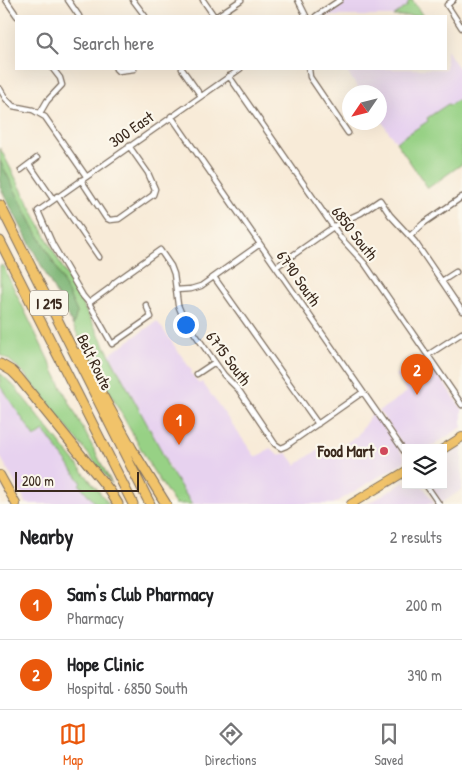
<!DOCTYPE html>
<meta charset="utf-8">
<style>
body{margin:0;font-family:"Patrick Hand",sans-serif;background:#f2f2f2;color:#202124}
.controls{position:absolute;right:15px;bottom:15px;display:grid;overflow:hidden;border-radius:0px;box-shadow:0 5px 20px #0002}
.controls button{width:45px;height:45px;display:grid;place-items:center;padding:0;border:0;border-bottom:1px solid #e0e0e0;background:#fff;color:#202124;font:25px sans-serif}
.compass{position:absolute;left:342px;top:85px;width:45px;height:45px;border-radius:50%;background:#fff;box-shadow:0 5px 20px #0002;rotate:235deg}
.scale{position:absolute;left:15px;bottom:12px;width:124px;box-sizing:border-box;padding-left:5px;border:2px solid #3b2a1e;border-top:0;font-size:14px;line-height:18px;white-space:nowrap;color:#3b2a1e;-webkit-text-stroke:4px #fbf7ec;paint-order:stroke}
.you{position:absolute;left:185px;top:324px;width:18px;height:18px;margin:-12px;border:4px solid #fff;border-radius:50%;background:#1a73e8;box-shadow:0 0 0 8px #1a73e833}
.badge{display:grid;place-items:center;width:32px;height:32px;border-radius:50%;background:#ea580c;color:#fff;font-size:16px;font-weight:700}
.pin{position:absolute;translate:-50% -41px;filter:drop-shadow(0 1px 2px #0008)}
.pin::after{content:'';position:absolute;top:26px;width:18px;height:15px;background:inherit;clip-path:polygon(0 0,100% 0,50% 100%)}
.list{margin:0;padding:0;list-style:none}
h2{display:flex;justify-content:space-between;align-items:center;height:65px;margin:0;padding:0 20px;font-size:21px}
h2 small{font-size:16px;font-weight:400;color:#757577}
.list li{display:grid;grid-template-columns:32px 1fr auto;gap:15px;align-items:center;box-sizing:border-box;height:70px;padding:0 20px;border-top:1px solid #e0e0e0}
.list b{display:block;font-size:19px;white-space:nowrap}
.list p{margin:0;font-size:16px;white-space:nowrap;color:#757577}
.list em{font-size:16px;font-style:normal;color:#757577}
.icon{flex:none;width:28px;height:28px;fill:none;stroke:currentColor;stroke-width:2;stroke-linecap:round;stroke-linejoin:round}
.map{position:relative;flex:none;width:462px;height:504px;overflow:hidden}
.search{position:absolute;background:#fff;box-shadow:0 5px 20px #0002;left:15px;right:15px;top:15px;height:55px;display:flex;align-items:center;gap:12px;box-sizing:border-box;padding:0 18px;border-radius:0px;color:#757577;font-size:19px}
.sheet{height:205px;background:#fff}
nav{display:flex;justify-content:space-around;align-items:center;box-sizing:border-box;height:70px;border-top:1px solid #e0e0e0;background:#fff;font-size:14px;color:#757577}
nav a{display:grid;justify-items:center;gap:2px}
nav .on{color:#ea580c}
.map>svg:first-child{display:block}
.built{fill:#e7d2ef}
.green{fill:#97d185;stroke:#697e52}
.forest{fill:#79b372;stroke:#5a6e48}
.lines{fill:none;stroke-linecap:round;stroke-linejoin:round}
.minor-casing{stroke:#7d6e5f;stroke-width:7}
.primary-casing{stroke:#7d6e5f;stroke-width:10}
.motorway-casing{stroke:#7d6e5f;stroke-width:11}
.minor{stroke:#fff;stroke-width:4.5}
.primary{stroke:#f1c36a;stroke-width:8}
.motorway{stroke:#f1c36a;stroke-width:9}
.poi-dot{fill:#d1495b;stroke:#fbf7ec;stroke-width:2}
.labels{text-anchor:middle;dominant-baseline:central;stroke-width:4.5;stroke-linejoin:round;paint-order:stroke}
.shield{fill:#fbf7ec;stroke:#75685c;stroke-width:1}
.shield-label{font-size:15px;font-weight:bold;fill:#3b2a1e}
.street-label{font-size:16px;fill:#3b2a1e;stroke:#fbf7ec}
.poi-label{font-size:16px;font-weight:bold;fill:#3b2a1e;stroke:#fbf7ec;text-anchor:end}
</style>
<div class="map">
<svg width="462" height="504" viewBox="0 0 462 504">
<rect width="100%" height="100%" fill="#fbf7ec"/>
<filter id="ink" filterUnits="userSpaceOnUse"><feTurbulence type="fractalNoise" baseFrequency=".02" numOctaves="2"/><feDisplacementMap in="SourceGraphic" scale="10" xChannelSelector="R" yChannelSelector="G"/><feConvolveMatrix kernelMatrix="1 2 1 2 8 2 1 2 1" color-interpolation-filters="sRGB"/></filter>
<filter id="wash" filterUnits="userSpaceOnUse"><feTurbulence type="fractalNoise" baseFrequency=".0096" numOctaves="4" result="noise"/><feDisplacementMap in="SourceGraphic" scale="20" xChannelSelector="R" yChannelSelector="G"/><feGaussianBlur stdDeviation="1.12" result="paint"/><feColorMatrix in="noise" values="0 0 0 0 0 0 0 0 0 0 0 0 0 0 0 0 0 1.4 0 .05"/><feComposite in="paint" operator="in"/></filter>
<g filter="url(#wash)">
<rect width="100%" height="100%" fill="#f8ebd8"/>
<path class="built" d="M349 0H412L423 16H326Z
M446 49 462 73V164L428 188 380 119V92H361L345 69H446Z
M157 321 192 371 191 373 199 384 202 382 256 458 270 448 278 455 287 453 296 465 325 445 331 453 357 436 373 412 404 456V462L333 504H191L177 482 110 354Z
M424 354 462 409V427L429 448H406V449L379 411 407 392 396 375Z
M0 382 47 434 97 504H27L0 456Z
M462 447V489L442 503 429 485H443V458Z
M406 481V485H422L435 504H367Z"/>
<path class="green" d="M409 0H412L423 16H393L407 6Z
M462 97V164L428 188 396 142 428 121 427 118 448 104 450 105Z
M0 148 52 248 160 448 168 467 192 504H175L152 469 73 326 77 312 56 267 33 226 0 161Z
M0 265 3 266 61 386 112 484 23 372 8 359 0 355Z
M0 373 14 386 109 504H96L79 484 81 482 44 431 35 437 0 386Z"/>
<path class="forest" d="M0 161 33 226 56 267 77 312 73 326 0 187Z"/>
</g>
<g filter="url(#ink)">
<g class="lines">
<g class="minor-casing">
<path id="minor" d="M6 0 17 16
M68 0 79 16
M133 0 145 16
M203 0 214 16
M298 0 306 16
M453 0 447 5 462 28
M217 16 241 0
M316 16 340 0
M116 69 118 71 134 69
M182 69 201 96
M309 69 310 77 348 133
M229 76 341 238 365 264 462 405
M0 89 6 99 13 106 33 110 45 117 86 176
M40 113 47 101 62 85 60 78 53 69
M171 116 406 454
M29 164 53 199
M21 170 37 158
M81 180 106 218 110 220 119 219 153 195 155 189 148 173 129 146
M57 196 99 257
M410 236 424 223 462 197
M276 267 339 223 361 213 380 200 390 215 415 242 462 311
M214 277 318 424
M442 281 456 272
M176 290 191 289 201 286 260 244
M89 303 111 287 115 282 160 250 171 266 174 274 178 305 183 317 224 375 238 389 275 444 281 448 286 446 363 392
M146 305 151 317 112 344 89 303 83 296 53 245 38 211 240 69
M428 355 462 333
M197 374 215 362
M426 485 439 504"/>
</g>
<g class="primary-casing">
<path id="primary" d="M443 449 462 437
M0 475 16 504
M351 504 406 471"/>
</g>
<g class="motorway-casing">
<path id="motorway" d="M0 205 150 504
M0 241 133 504
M79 353 132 449 166 504
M0 364 12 371 18 377 110 491 118 504"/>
</g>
<use href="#minor" class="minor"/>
<use href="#primary" class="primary"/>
<use href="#motorway" class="motorway"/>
</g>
</g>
<circle class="poi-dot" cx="384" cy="451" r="5"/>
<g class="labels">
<rect class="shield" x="30" y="290.5" width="38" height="25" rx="4"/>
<g class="shield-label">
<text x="49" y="303">I 215</text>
</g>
<g class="street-label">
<text transform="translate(131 129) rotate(-35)">300 East</text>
<text transform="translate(355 233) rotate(52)">6850 South</text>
<text transform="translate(299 278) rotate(55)">6790 South</text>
<text transform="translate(229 358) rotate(53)">6715 South</text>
<text transform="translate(95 362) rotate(64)">Belt Route</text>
</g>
<g class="poi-label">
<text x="374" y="451">Food Mart</text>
</g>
</g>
</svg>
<div class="controls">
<button><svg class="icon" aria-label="layers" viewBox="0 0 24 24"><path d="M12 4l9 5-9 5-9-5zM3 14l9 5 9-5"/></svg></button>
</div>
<svg class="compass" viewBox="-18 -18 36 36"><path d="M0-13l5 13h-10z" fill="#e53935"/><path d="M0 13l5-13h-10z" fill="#757577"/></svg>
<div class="scale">200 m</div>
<div class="you"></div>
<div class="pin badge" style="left:179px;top:445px">1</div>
<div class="pin badge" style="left:417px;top:395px">2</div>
<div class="search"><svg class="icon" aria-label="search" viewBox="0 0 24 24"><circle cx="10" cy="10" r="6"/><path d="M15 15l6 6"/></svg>Search here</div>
</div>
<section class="sheet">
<h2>Nearby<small>2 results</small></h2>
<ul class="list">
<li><span class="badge">1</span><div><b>Sam's Club Pharmacy</b><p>Pharmacy</p></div><em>200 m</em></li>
<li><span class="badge">2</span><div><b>Hope Clinic</b><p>Hospital · 6850 South</p></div><em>390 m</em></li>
</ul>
</section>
<nav>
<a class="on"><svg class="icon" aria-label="map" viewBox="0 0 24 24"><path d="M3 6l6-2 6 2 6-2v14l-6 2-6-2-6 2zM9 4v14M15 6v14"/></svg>Map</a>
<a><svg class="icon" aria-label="directions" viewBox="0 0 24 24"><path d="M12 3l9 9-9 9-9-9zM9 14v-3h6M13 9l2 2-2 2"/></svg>Directions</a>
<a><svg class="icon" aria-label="saved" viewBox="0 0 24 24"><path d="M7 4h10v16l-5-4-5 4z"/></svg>Saved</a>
</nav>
